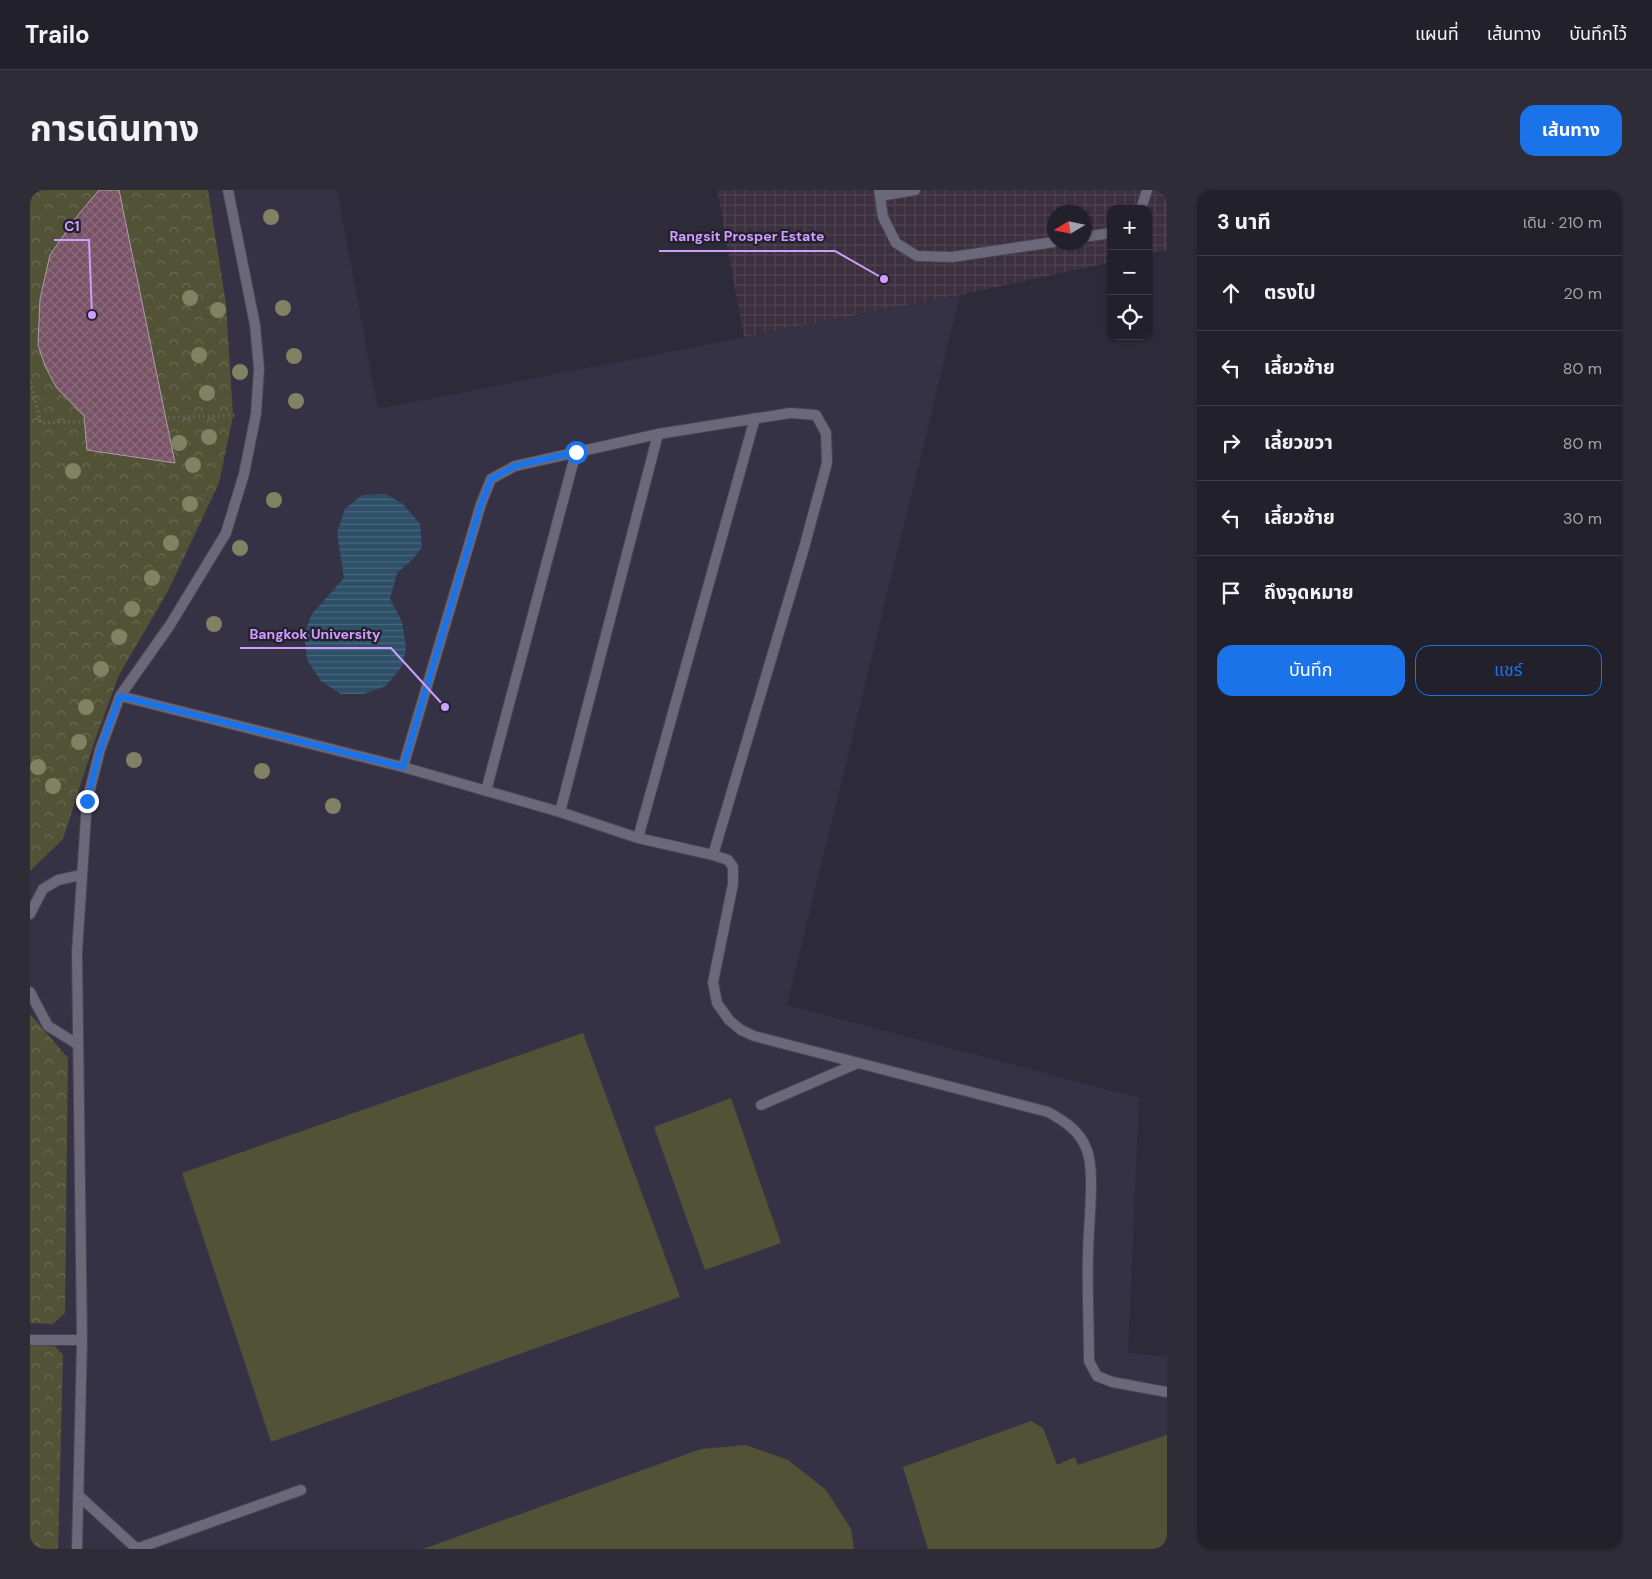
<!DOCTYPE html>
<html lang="th">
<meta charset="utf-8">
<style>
body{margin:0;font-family:"DM Sans","Noto Sans Thai",sans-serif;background:#2e2d37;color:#f1f3f6}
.controls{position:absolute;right:15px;top:15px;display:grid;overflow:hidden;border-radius:10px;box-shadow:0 1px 4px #0004}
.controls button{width:45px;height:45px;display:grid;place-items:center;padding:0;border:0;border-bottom:1px solid #3f3e47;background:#22202b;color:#f1f3f6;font:25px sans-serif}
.compass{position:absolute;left:1017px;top:15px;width:45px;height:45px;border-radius:50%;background:#22202b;box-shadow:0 1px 4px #0004;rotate:260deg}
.stop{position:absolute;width:15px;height:15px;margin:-11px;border:4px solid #1a73e8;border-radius:50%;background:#fff}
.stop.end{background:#1a73e8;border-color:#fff;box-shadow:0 1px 5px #0008}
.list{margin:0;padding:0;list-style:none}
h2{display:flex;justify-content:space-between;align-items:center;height:65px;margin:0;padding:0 20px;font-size:21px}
h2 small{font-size:16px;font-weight:400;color:#a2a3a9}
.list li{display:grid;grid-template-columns:32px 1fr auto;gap:15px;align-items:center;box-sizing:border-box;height:75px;padding:0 20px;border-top:1px solid #3f3e47}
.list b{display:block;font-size:19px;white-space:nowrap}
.list em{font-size:16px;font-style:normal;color:#a2a3a9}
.actions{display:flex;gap:10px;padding:15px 20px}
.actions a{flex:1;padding:11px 0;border:1px solid #1a73e8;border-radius:15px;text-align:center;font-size:18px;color:#1a73e8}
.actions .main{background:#1a73e8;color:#fff}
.icon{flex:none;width:28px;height:28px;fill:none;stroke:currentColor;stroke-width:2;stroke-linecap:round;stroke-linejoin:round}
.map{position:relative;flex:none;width:1137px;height:1359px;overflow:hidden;border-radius:15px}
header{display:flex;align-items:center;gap:30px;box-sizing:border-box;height:70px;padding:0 25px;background:#22202b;border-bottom:1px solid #3f3e47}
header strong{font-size:24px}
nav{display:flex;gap:28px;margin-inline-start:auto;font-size:18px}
.intro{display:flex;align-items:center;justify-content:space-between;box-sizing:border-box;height:120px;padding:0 30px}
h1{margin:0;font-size:35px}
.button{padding:12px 22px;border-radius:15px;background:#1a73e8;color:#fff;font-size:18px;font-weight:700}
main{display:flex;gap:30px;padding:0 30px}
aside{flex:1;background:#22202b;border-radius:15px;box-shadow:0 1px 4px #0004}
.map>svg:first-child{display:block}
.industrial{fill:url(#industrial-grid);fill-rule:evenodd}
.built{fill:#363246}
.park{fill:url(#park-crowns)}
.pitch{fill:#525336}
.water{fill:url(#water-rules)}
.building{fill:url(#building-cross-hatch);stroke:#af9ca6}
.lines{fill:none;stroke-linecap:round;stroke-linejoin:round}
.service-casing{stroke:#474551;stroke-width:12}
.path{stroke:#75727f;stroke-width:3;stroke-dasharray:1 4;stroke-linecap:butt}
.service{stroke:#6b6879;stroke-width:10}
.tree{fill:#818163}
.route{stroke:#1a73e8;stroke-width:6}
.leader{fill:none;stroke:#d19dfe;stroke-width:2}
.callout-dot{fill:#d19dfe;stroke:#24212f;stroke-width:2}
.callout-label{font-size:14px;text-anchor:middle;font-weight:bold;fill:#d19dfe;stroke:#24212f;stroke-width:4.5;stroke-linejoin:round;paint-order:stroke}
</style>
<header>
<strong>Trailo</strong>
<nav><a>แผนที่</a><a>เส้นทาง</a><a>บันทึกไว้</a></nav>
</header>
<div class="intro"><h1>การเดินทาง</h1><a class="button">เส้นทาง</a></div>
<main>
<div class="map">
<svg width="1137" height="1359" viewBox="0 0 1137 1359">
<defs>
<pattern id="industrial-grid" width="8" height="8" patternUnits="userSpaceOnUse" patternTransform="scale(1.25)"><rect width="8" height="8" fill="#3c2f3e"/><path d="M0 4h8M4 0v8" fill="none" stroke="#4f4351"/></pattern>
<pattern id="park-crowns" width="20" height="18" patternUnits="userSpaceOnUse" patternTransform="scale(1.25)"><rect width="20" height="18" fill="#525336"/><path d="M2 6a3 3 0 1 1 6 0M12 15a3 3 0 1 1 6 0" fill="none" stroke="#6b6b53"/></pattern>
<pattern id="water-rules" width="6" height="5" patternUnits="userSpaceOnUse" patternTransform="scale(1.25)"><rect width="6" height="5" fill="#2d4f67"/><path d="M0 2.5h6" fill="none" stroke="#4b687d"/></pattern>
<pattern id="building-cross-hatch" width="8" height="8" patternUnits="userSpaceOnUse" patternTransform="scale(1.25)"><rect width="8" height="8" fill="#785366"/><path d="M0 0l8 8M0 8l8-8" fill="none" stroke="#8b6b7c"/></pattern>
</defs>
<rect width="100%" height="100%" fill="#2d2a39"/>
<path class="industrial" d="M687 0H1137V60L1118 64V19H1081V72L930 105 714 147ZM1024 22H1054V52H1024Z"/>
<path class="built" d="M0 0H307L348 219 930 105 757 815 1109 908 1098 1163 1137 1166V1359H0Z"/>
<path class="park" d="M0 0H178L196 114 203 226 189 293 138 401 89 485 64 553 33 649 0 681Z
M0 824 38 868 35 1123 23 1134 0 1133Z
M0 1152 22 1153 33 1165 28 1359H0Z"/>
<path class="pitch" d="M553 843 650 1107 241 1252 152 983Z
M701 908 751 1053 675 1080 624 937Z
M1001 1231 1013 1238 1027 1275 1045 1267 1048 1275 1137 1245V1359H898L873 1277Z
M716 1255 758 1270 796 1300 821 1339 824 1359H393L671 1259Z"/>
<path class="water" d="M356 304 373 314 390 334 392 357 383 369 367 383 360 409 372 432 376 456 373 475 356 496 334 504H311L291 491 277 470 274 444 282 424 314 388 307 343 315 319 332 305Z"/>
<path class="building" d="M69 0H89L145 273 57 260 54 226 26 197 15 176 8 155 10 109 20 65 48 25Z"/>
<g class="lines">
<g class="service-casing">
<path id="service" d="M849 0 853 27 866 53 887 66 922 67 1024 52
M850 6 885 0
M1111 19 1117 0
M1054 47 1081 43
M90 506 373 577 530 622 608 648 683 665 698 670 703 677V694L683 792 687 813 699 830 711 840 724 846 1018 922C1034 931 1049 940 1056 958 1066 979 1058 1038 1058 1064 1057 1100 1059 1136 1059 1171L1067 1186 1082 1192 1137 1202
M373 577 451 314 461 289 485 276 628 244 760 223 786 225 796 243 797 273 774 358 683 665
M456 601 546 262
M530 622 628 244
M608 648 725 228
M0 724 13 699 28 690 51 685
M0 802 18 836 47 854
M731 915 828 873
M0 1150H52
M48 1305 107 1359
M47 1359 52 1150 47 762 57 611 70 560 90 506 140 435 196 343 214 284 226 224 229 179 225 135 198 0
M106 1359 271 1300"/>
</g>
<path class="path" d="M0 192 11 233 208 225"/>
<use href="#service" class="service"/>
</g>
<g class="tree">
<circle cx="241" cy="27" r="8"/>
<circle cx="160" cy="108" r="8"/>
<circle cx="253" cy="118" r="8"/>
<circle cx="188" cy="120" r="8"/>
<circle cx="169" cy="165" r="8"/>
<circle cx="264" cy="166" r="8"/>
<circle cx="210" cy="182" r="8"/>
<circle cx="177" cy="203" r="8"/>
<circle cx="266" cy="211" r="8"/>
<circle cx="179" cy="247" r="8"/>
<circle cx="149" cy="253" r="8"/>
<circle cx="163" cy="275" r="8"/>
<circle cx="43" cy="281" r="8"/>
<circle cx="244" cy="310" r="8"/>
<circle cx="160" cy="314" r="8"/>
<circle cx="141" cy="353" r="8"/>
<circle cx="210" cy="358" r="8"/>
<circle cx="122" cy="388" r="8"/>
<circle cx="102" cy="419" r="8"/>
<circle cx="184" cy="434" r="8"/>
<circle cx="89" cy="447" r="8"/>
<circle cx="71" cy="479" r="8"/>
<circle cx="56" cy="517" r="8"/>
<circle cx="49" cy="552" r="8"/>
<circle cx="104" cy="570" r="8"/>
<circle cx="8" cy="577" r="8"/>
<circle cx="232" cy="581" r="8"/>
<circle cx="23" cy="596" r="8"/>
<circle cx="303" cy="616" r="8"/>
</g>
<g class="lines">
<path class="route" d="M57 611 70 560 90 506 373 577 451 314 461 289 485 276 546 262"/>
</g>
<path class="leader" d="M62 125L59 50H24M854 89L805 61H629M415 517L361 458H210"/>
<g class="callout-dot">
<circle cx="62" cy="125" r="5"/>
<circle cx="854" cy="89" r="5"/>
<circle cx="415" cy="517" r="5"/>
</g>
<g class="callout-label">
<text x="42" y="41">C1</text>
<text x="717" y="51">Rangsit Prosper Estate</text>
<text x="285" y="449">Bangkok University</text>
</g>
</svg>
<div class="controls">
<button>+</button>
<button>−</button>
<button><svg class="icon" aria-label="locate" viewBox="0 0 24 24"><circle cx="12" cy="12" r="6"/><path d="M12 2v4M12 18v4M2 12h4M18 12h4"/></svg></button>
</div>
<svg class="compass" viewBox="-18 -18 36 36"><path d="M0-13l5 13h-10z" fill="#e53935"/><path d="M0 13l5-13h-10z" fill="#a2a3a9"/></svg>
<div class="stop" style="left:546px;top:262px"></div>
<div class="stop end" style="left:57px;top:611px"></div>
</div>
<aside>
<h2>3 นาที<small>เดิน · 210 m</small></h2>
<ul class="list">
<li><svg class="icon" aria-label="ahead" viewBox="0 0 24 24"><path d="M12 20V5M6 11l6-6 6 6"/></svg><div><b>ตรงไป</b></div><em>20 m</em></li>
<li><svg class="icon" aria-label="left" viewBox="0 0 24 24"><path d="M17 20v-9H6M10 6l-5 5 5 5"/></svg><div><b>เลี้ยวซ้าย</b></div><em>80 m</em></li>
<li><svg class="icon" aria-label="right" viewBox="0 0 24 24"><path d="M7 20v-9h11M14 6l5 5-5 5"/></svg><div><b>เลี้ยวขวา</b></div><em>80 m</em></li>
<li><svg class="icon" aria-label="left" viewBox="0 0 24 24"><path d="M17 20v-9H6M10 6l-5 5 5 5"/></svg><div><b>เลี้ยวซ้าย</b></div><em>30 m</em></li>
<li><svg class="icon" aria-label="arrive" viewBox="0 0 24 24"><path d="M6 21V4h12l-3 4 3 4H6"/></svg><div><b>ถึงจุดหมาย</b></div></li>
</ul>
<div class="actions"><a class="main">บันทึก</a><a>แชร์</a></div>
</aside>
</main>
